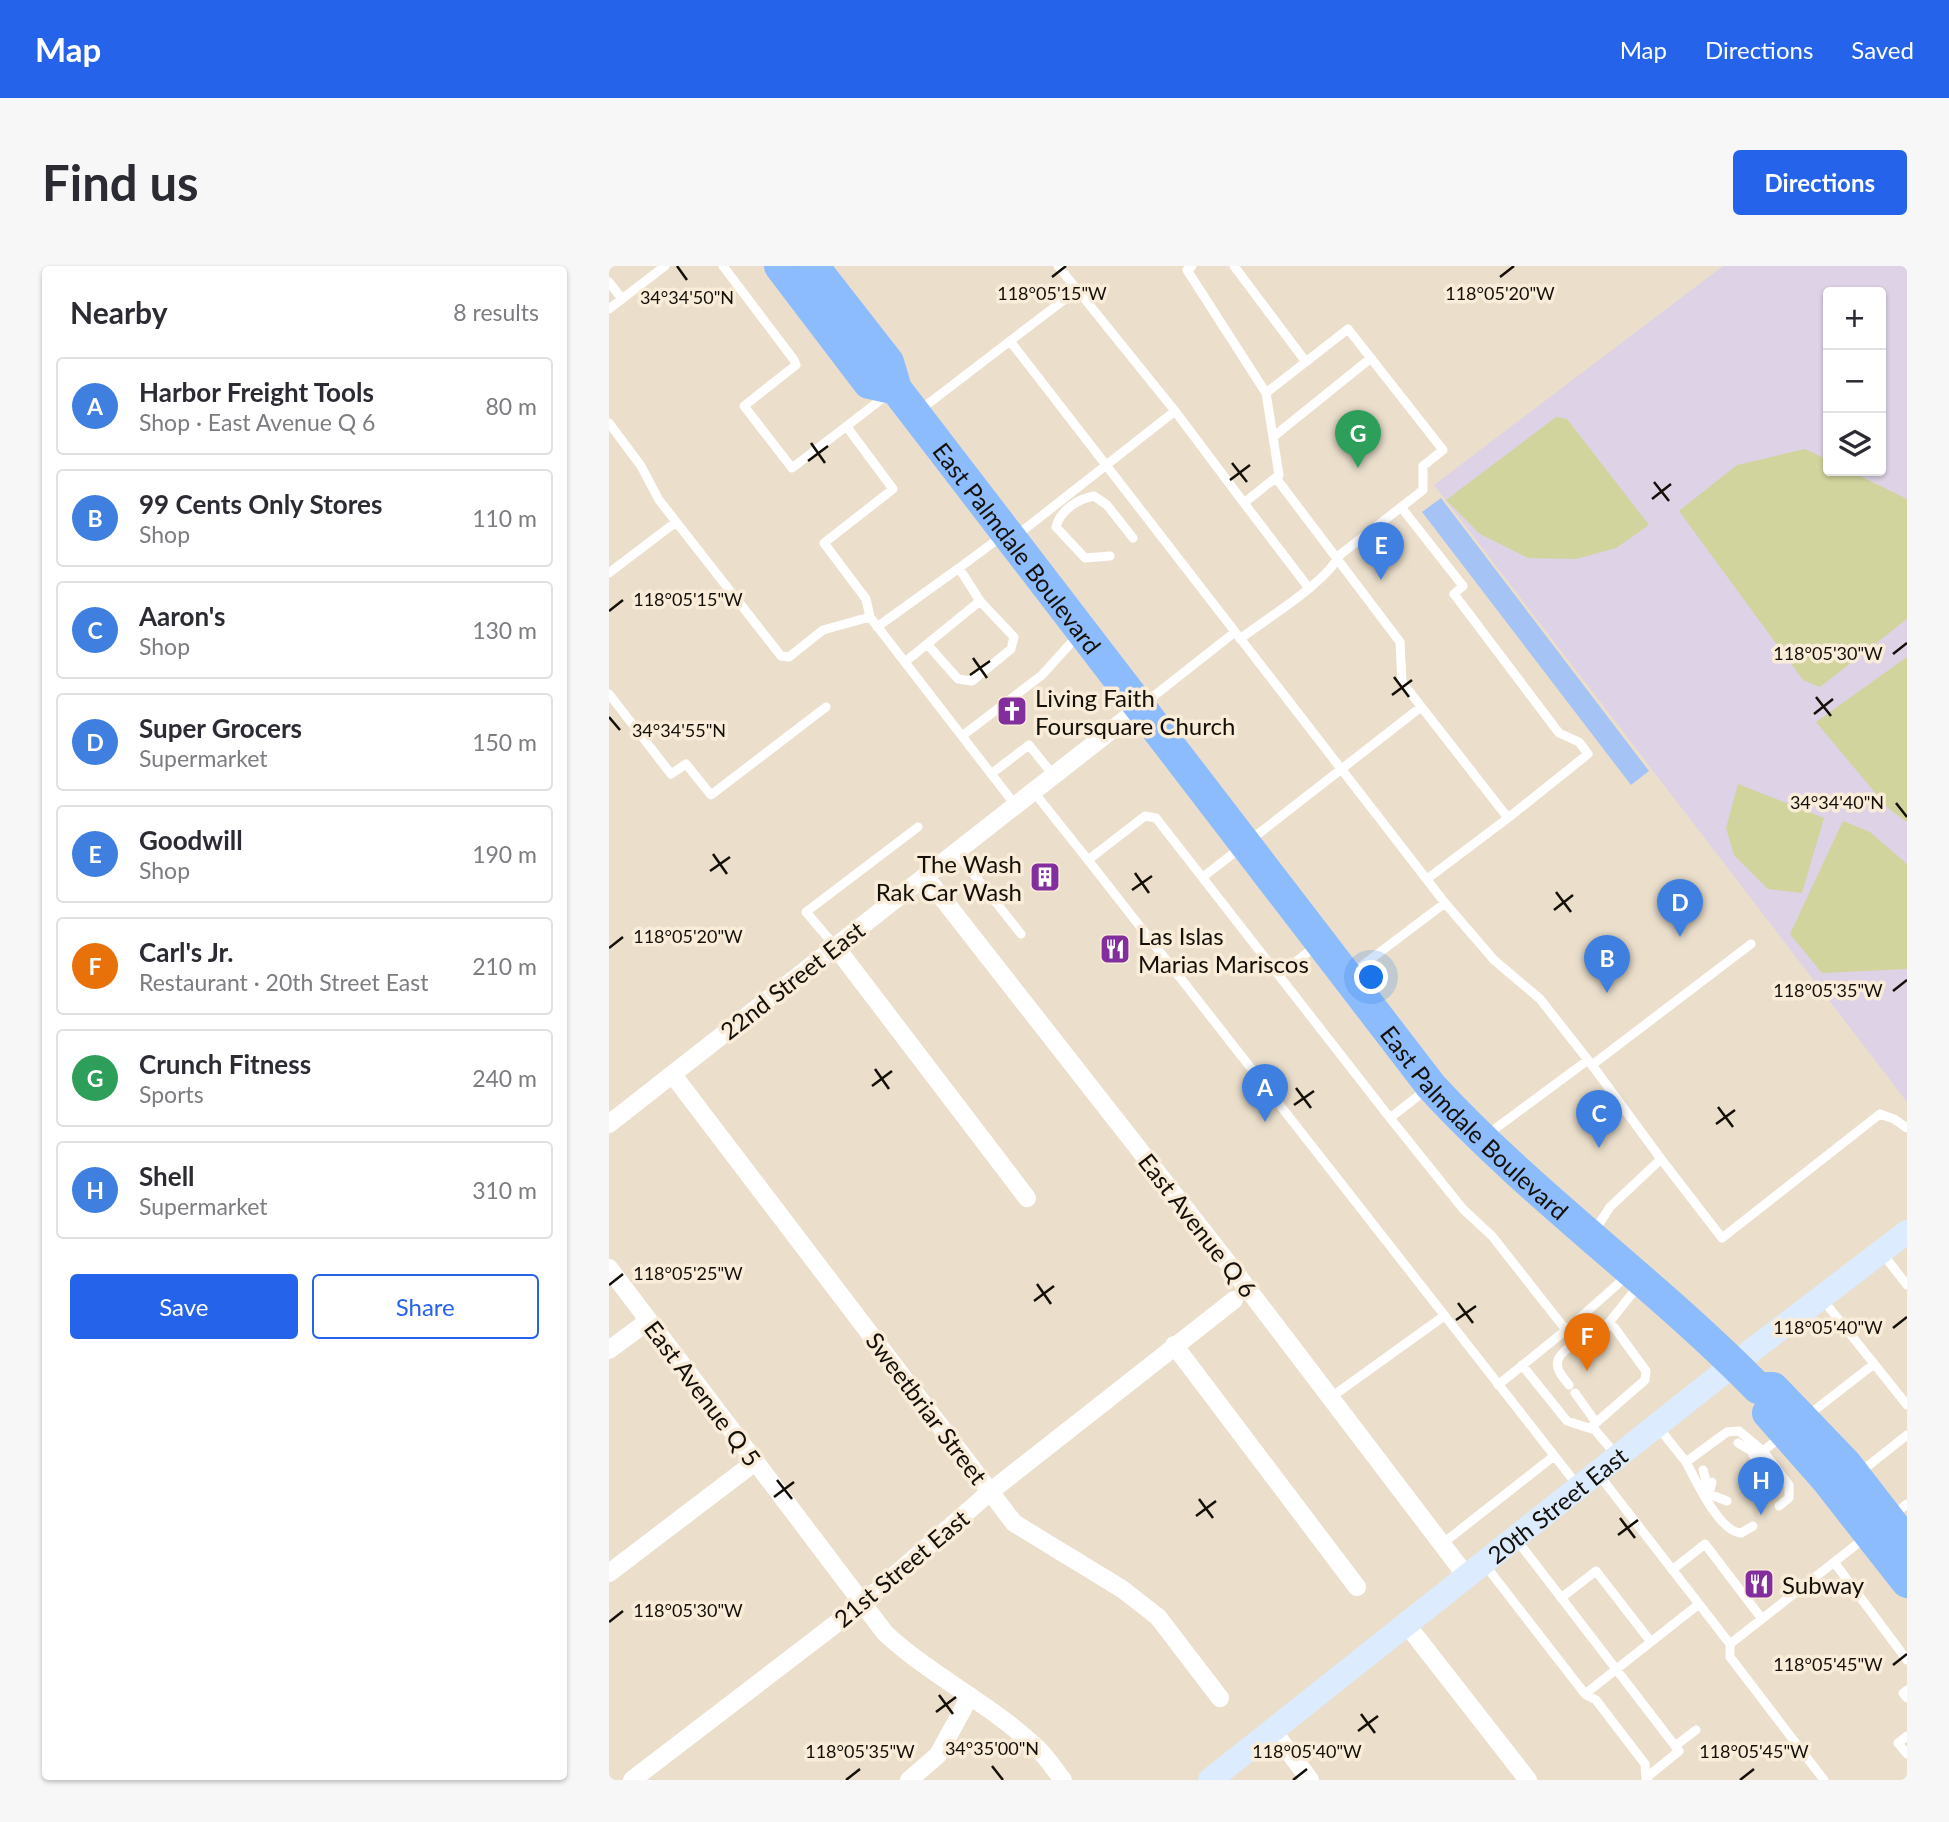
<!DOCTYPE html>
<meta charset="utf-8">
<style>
body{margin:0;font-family:Lato,sans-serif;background:#f7f7f7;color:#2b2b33}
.controls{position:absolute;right:21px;top:21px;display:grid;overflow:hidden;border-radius:7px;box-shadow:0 2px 5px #0004}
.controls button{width:63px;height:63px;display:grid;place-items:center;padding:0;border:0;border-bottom:2px solid #e1e1e2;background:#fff;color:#2b2b33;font:35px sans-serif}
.you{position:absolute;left:763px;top:712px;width:24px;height:24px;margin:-18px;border:5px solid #fff;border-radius:50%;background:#1a73e8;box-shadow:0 0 0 10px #1a73e833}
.badge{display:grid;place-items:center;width:46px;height:46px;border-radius:50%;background:#2563eb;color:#fff;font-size:23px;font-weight:700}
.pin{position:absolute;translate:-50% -58px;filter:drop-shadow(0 2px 4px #0008)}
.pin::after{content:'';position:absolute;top:37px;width:24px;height:21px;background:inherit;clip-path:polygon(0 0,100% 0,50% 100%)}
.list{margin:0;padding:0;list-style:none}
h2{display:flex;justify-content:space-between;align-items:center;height:91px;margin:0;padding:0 28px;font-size:30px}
h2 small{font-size:23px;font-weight:400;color:#7c7c81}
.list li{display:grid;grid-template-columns:46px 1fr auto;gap:21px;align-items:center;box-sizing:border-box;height:98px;margin:0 14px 14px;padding:0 14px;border:2px solid #e1e1e2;border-radius:7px}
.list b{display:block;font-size:26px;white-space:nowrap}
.list p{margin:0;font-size:23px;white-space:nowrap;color:#7c7c81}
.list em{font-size:23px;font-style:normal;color:#7c7c81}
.actions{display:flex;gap:14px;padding:21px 28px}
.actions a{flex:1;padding:16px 0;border:2px solid #2563eb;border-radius:7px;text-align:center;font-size:24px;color:#2563eb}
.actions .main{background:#2563eb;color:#fff}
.icon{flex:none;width:38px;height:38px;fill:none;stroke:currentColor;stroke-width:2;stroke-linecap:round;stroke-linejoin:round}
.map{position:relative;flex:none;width:1298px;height:1514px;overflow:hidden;border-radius:7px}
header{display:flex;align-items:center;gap:42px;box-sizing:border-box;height:98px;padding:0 35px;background:#2563eb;color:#fff}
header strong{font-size:33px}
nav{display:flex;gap:38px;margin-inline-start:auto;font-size:24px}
.intro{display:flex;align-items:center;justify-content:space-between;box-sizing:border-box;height:168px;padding:0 42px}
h1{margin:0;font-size:49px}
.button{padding:18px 32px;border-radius:7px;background:#2563eb;color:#fff;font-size:24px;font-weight:700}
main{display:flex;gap:42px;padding:0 42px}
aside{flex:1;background:#fff;border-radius:7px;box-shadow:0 2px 5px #0004}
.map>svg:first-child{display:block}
.education{fill:#ddd2e6;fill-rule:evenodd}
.garden{fill:#d1d49c}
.water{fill:#a5c4f5}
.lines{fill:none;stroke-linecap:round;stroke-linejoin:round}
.lane{stroke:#fff;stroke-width:9}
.street{stroke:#fff;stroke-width:18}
.secondary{stroke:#dcebfe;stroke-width:24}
.highway{stroke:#8cbcfd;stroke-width:32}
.ticks{fill:none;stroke:#141009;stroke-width:2.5}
.labels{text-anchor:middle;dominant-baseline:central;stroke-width:7;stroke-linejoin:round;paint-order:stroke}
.street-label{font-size:24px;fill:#141009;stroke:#f9ecd9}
.poi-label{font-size:24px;fill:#141009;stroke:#f9ecd9;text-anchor:start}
.ticks-label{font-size:18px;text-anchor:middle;fill:#141009;stroke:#f9ecd9;stroke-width:7;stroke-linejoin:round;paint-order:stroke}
</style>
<header>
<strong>Map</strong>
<nav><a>Map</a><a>Directions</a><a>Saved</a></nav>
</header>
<div class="intro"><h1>Find us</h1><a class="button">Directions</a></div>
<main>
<aside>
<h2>Nearby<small>8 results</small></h2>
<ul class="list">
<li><span class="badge" style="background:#3f7fe0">A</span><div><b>Harbor Freight Tools</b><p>Shop · East Avenue Q 6</p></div><em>80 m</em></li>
<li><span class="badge" style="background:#3f7fe0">B</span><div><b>99 Cents Only Stores</b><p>Shop</p></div><em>110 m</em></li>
<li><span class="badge" style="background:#3f7fe0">C</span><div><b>Aaron's</b><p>Shop</p></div><em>130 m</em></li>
<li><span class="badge" style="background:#3f7fe0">D</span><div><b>Super Grocers</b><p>Supermarket</p></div><em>150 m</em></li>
<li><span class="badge" style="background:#3f7fe0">E</span><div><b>Goodwill</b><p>Shop</p></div><em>190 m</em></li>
<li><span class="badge" style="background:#e8710a">F</span><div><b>Carl's Jr.</b><p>Restaurant · 20th Street East</p></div><em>210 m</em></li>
<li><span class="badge" style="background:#2e9e5b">G</span><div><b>Crunch Fitness</b><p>Sports</p></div><em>240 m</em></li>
<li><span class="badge" style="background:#3f7fe0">H</span><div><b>Shell</b><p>Supermarket</p></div><em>310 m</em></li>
</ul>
<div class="actions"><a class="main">Save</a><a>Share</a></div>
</aside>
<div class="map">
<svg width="1298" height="1514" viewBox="0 0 1298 1514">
<rect width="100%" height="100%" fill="#ebdfcc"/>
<path class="education" d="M1114 0H1298V836L825 219ZM1219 26H1272V205H1219Z"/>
<path class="garden" d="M947 151 958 153 1040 259 1007 282 967 293 919 292 871 268 837 234Z
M1196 183 1219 194V205H1241L1298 233V353L1211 421 1194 414 1070 245 1128 199Z
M1298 391V556L1279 542 1207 456Z
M1129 518 1215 552 1193 627 1159 623 1125 589 1117 562Z
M1234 555 1261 566 1298 598V703L1213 707 1181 668Z"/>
<path class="water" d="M832 232 1040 505 1022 519 813 246Z"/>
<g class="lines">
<path class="lane" d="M114 0 185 94 187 99 135 140 183 202 278 129
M449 0 566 145
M583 0 578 4 657 127
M625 0 697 96
M0 16 13 33
M0 43 56 0
M401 75 468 24
M311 144 401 75 836 637
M0 157 32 200 50 234 172 390 180 391 214 364 261 351 407 540
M238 161 284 223 215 277 257 333 261 351
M664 171 762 92
M667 212 791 376 793 416 899 552 818 613
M792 241 854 320 845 328 950 467 970 476 979 488 899 552
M407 270 566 145 635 237
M501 290 476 292 447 261C451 245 468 233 485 230L498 239 524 272
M0 307 67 256
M268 361 350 302
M631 373C662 349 712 321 732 288L814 224V200L834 184 739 63 657 127 670 209 635 237 699 321
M318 378 349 413 363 415 402 383 405 371 371 335
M296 396 371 335 350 302 393 270
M0 428 62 508 77 498 102 529 217 441
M536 437 626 366
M353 470 433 409 470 368
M382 508 420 479 445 510
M424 525 479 594
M347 586 412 668
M594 611 812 441
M226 680 197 646 309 561
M742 708 836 637 885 694 931 733 983 799 1142 678
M670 709 708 679
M983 799 1052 893 1001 941 984 967
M818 823 781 852 547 552 536 550 479 594 969 1220
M781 852 854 943 883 970 957 1064 1019 1009
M879 868 979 794
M1052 893 1113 972 1271 848 1285 853 1298 862
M1273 987 1298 1019
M1214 1034 1298 1139
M998 1059 1030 1019
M913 1099 958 1155 986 1164 1008 1190
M889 1119 957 1064
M960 1119C955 1112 946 1104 949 1094 950 1087 981 1064 988 1061 994 1058 999 1059 1005 1061L1037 1105 1036 1114 981 1162
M966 1127 986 1155
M721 1132 835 1050
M1198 1150 1265 1098
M1049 1161 1077 1196 1118 1166 1130 1165 1154 1185 1173 1170
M1129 1177 1149 1189 1154 1185 1180 1219V1232L1170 1240
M1144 1189H1149L1153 1208
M1077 1196C1087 1214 1110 1266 1132 1267L1144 1260
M1094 1204 1100 1225
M1250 1207 1298 1169
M1103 1216 1100 1228 1118 1235
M1284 1249 1298 1238
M907 1273 1070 1485 1037 1512 1039 1514
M833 1278 945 1190
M1225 1296 1298 1394
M876 1299 976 1428 1090 1338 990 1209
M1063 1304 1096 1278 1153 1353
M952 1332 987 1305 1042 1376
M1090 1338 1121 1378 1257 1271
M1121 1378V1391L1215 1514
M1298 1424 1294 1427 1298 1432
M976 1428 987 1434 1036 1498 1037 1512
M1298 1470 1289 1477 1298 1488
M1066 1480 1087 1464"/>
<path class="street" d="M316 610 619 997 858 1311
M226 680 418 932
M64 809 405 1257 513 1323 549 1351 611 1432
M0 858 532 441
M0 1002 276 1367C323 1411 384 1439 430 1484 439 1493 446 1504 454 1514
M565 1079 748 1321
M0 1084 39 1055
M0 1307 146 1196
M798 1359 919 1514
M664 1465 701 1514
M23 1514 254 1337 382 1225 625 1034
M300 1514 329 1489 361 1430"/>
<path class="secondary" id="s1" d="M601 1514 1125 1098 1298 966"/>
<g class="highway">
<path d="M171 0 260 117 287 123"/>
<path id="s2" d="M204 0 279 96 287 123 822 820C923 930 1045 1016 1149 1122H1164L1237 1198 1298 1277"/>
<path d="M1159 1147 1218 1214 1298 1316"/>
</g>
</g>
<path class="ticks" d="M68 0 78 14M443 11 457 0M891 11 905 0M202 177 216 197M199 195 219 180M623 197 638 216M621 214 641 199M1045 216 1060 235M1043 233 1062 218M0 345 14 334M1284 388 1298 377M364 392 378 412M361 409 381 395M785 411 800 431M783 429 803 414M1207 431 1222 450M1205 448 1224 433M0 451 11 464M1287 537 1298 551M104 588 118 608M101 605 121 591M526 607 540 627M523 624 543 610M947 626 962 646M945 644 964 629M0 682 14 671M1284 725 1298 714M266 803 280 823M263 820 283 805M687 822 702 842M685 839 705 825M1109 841 1124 861M1107 858 1126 844M428 1018 442 1038M0 1019 14 1008M425 1035 445 1020M849 1037 864 1057M847 1054 867 1040M1284 1062 1298 1051M168 1214 183 1233M165 1231 185 1216M590 1233 604 1252M587 1250 607 1235M1011 1252 1026 1272M1009 1269 1029 1254M0 1356 14 1345M1284 1399 1298 1388M330 1429 344 1448M327 1446 347 1431M752 1448 766 1467M749 1465 769 1450M383 1500 394 1514M237 1514 251 1503M684 1514 698 1503M1131 1514 1145 1503"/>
<defs>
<g id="church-square" transform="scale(1.575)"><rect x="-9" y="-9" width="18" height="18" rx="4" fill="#822e9c" stroke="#f9ecd9"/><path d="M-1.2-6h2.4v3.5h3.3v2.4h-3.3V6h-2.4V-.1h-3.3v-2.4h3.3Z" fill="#fff"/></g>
<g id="building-square" transform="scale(1.575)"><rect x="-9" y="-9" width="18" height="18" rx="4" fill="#822e9c" stroke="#f9ecd9"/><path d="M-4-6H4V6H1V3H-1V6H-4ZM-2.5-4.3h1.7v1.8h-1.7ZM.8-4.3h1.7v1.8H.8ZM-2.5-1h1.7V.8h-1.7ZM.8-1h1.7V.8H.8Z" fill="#fff"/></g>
<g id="restaurant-square" transform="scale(1.575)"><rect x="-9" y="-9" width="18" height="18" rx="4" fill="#822e9c" stroke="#f9ecd9"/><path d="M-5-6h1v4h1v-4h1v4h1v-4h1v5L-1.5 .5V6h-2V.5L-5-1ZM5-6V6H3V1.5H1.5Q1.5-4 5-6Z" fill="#fff"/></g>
</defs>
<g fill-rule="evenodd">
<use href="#church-square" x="403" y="445"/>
<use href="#building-square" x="436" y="611"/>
<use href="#restaurant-square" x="506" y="683"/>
<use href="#restaurant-square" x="1150" y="1318"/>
</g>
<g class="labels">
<g class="street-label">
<text stroke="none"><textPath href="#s2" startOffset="350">East Palmdale Boulevard</textPath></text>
<text transform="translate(183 714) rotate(-38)">22nd Street East</text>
<text stroke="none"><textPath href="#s2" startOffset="1085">East Palmdale Boulevard</textPath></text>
<text transform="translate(589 959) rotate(52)">East Avenue Q 6</text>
<text transform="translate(94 1127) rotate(53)">East Avenue Q 5</text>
<text transform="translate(318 1142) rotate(53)">Sweetbriar Street</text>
<text stroke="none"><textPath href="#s1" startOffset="443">20th Street East</textPath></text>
<text transform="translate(292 1302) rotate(-40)">21st Street East</text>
</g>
<g class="poi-label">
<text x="426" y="431">Living Faith<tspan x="426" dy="28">Foursquare Church</tspan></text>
<text x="413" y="597" text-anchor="end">The Wash<tspan x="413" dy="28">Rak Car Wash</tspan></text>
<text x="529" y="669">Las Islas<tspan x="529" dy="28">Marias Mariscos</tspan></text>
<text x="1173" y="1318">Subway</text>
</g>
</g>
<g class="ticks-label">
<text x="443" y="34">118°05'15"W</text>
<text x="891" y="34">118°05'20"W</text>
<text x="78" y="38">34°34'50"N</text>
<text x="79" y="340">118°05'15"W</text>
<text x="1219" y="394">118°05'30"W</text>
<text x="70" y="471">34°34'55"N</text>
<text x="1228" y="543">34°34'40"N</text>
<text x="79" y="677">118°05'20"W</text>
<text x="1219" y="731">118°05'35"W</text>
<text x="79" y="1014">118°05'25"W</text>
<text x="1219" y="1068">118°05'40"W</text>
<text x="79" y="1351">118°05'30"W</text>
<text x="1219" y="1405">118°05'45"W</text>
<text x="383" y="1489">34°35'00"N</text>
<text x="251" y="1492">118°05'35"W</text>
<text x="698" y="1492">118°05'40"W</text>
<text x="1145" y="1492">118°05'45"W</text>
</g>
</svg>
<div class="controls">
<button>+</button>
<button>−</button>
<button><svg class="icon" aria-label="layers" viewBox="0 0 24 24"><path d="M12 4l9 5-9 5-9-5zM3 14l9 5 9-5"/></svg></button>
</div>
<div class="you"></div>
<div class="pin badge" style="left:656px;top:856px;background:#3f7fe0">A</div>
<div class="pin badge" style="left:998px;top:727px;background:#3f7fe0">B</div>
<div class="pin badge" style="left:990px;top:882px;background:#3f7fe0">C</div>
<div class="pin badge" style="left:1071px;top:671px;background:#3f7fe0">D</div>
<div class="pin badge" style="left:772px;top:314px;background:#3f7fe0">E</div>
<div class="pin badge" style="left:978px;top:1105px;background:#e8710a">F</div>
<div class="pin badge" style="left:749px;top:202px;background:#2e9e5b">G</div>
<div class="pin badge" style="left:1152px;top:1249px;background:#3f7fe0">H</div>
</div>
</main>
